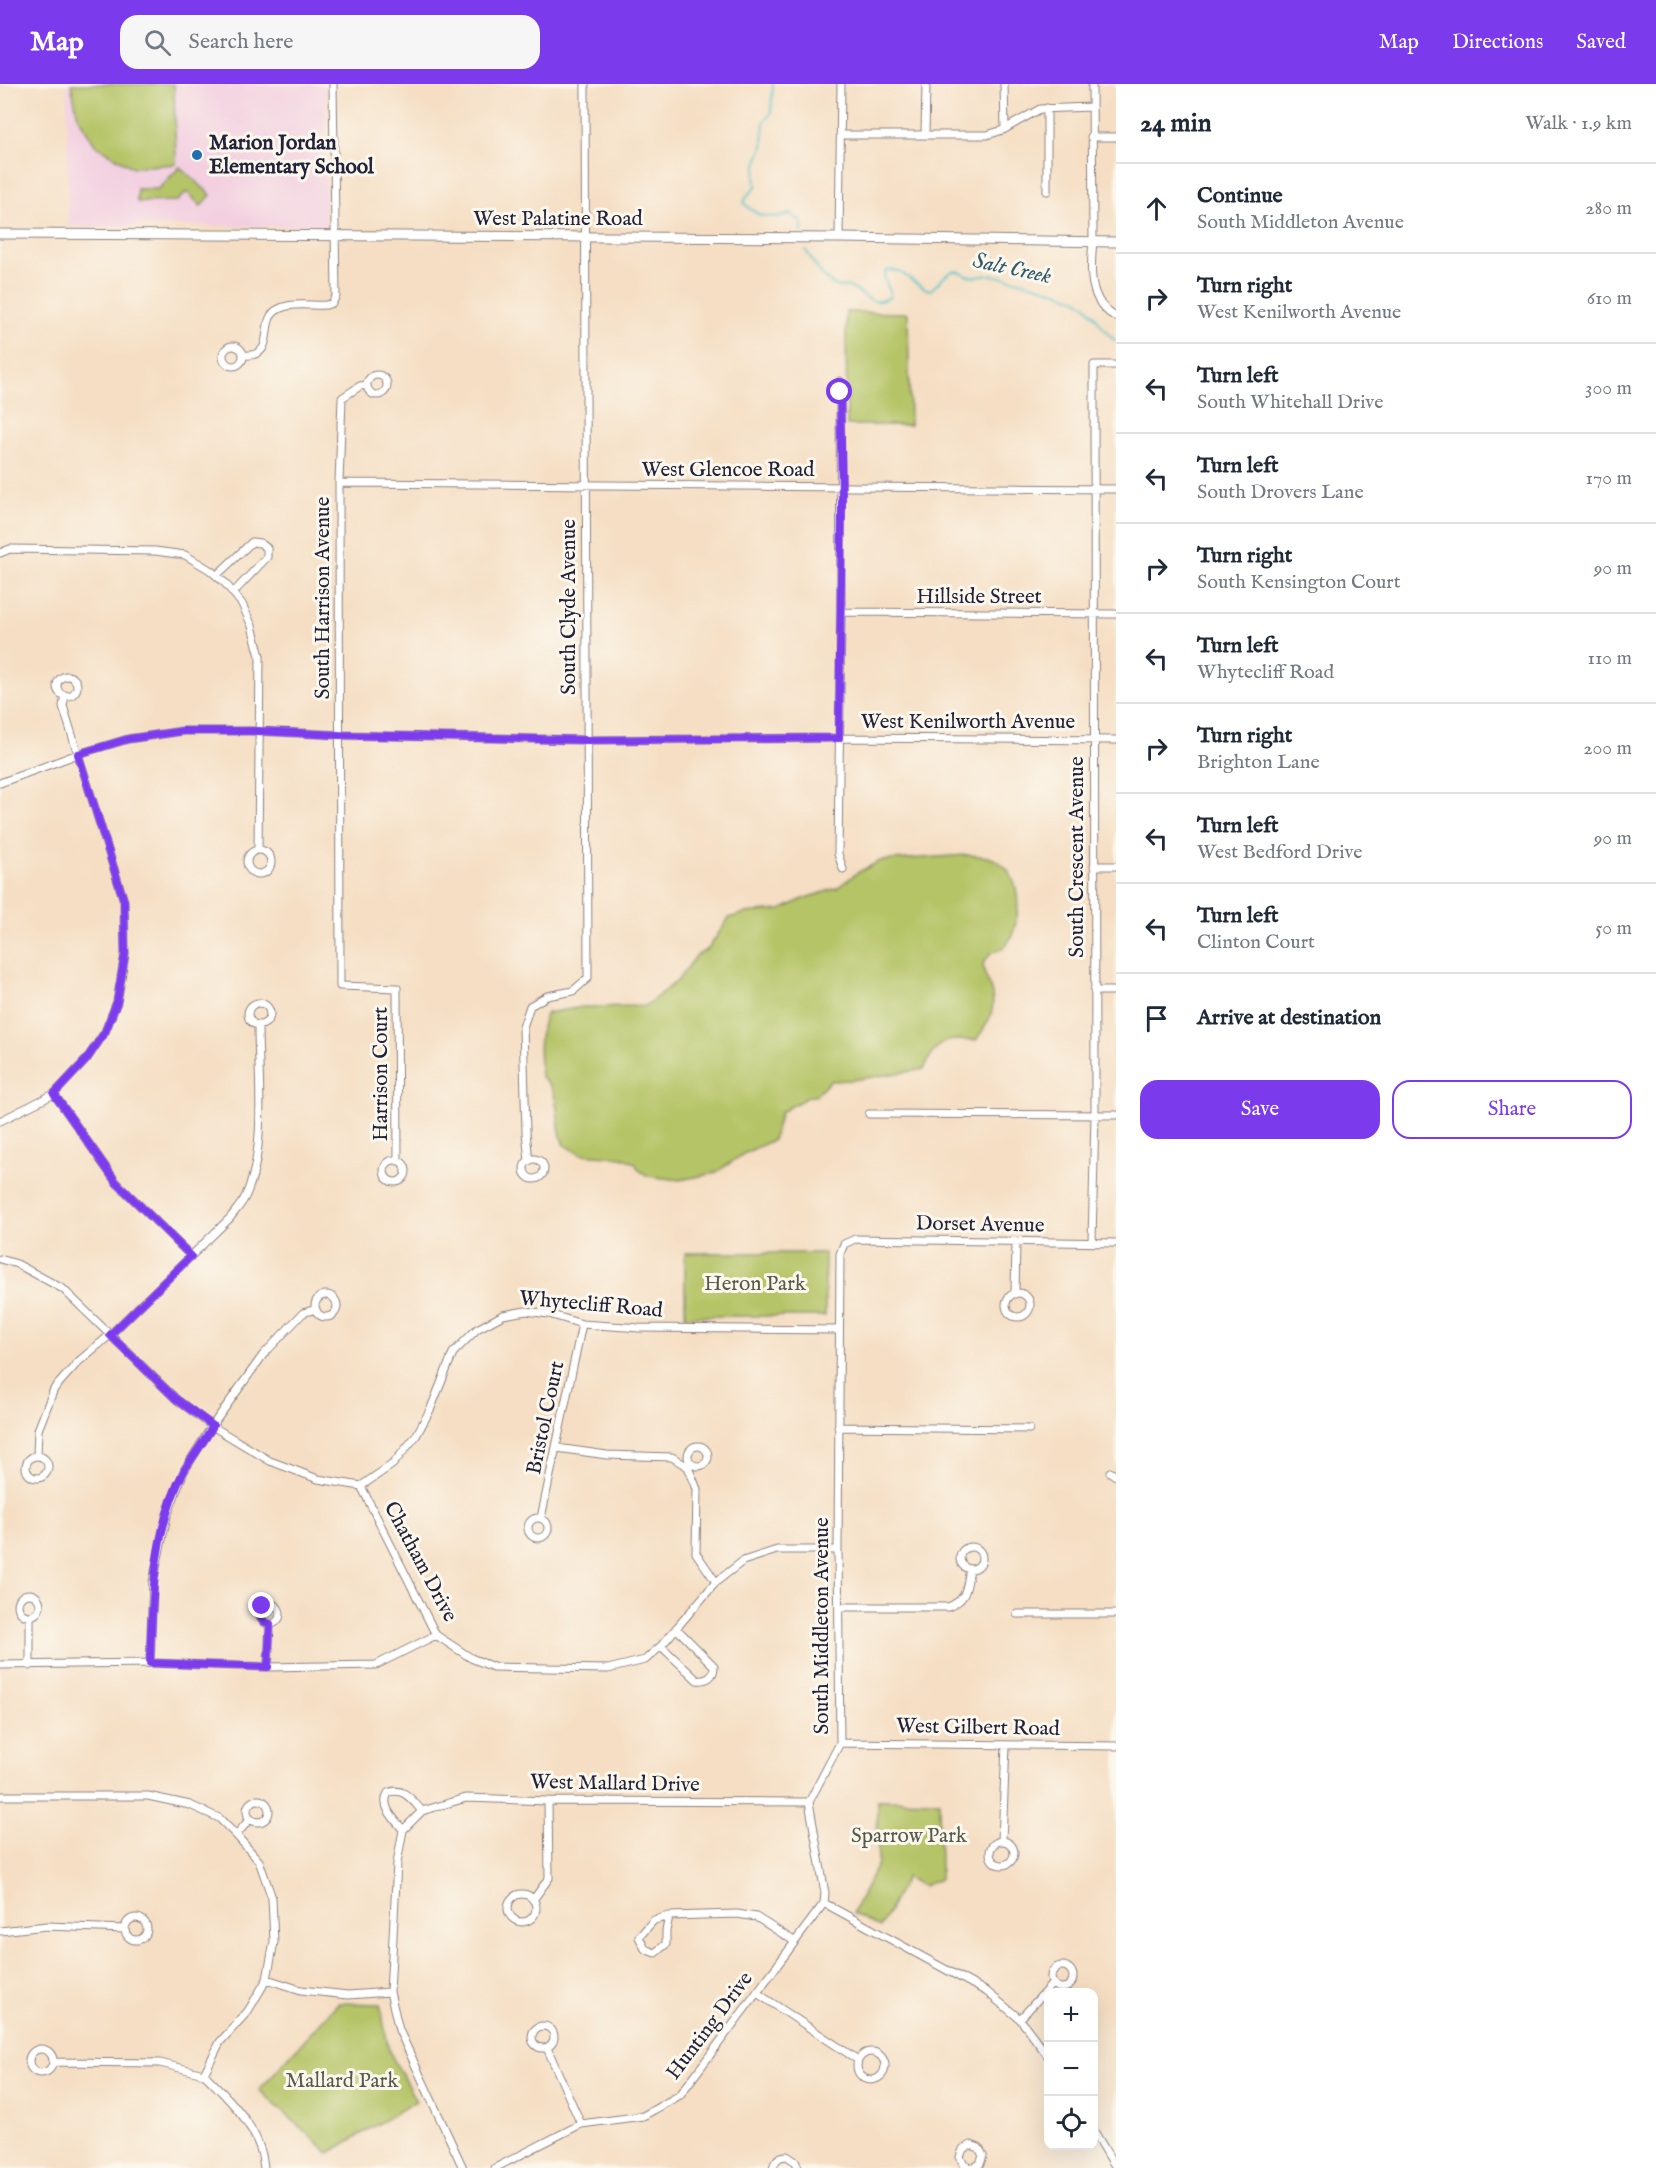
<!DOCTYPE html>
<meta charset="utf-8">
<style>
body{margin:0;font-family:"IM FELL English",serif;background:#f6f6f7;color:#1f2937}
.controls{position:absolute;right:18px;bottom:18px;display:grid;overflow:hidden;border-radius:12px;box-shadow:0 6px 24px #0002}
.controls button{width:54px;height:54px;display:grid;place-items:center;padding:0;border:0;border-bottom:2px solid #e0e1e3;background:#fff;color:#1f2937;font:30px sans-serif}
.stop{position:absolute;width:18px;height:18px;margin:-14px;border:4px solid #7c3aed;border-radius:50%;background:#fff}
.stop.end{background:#7c3aed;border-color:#fff;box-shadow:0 2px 6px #0008}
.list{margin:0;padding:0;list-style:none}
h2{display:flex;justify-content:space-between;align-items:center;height:78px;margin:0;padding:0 24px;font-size:26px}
h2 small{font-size:20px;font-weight:400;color:#747a83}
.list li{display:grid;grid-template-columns:39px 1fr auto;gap:18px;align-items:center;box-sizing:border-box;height:90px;padding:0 24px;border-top:2px solid #e0e1e3}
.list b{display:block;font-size:22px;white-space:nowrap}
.list p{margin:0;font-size:20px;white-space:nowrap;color:#747a83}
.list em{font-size:20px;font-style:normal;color:#747a83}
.actions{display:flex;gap:12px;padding:18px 24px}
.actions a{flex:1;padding:14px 0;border:2px solid #7c3aed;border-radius:18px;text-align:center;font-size:21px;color:#7c3aed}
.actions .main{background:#7c3aed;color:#fff}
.icon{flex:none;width:33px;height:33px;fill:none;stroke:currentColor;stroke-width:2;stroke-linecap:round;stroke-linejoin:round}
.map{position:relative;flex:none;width:1116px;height:2084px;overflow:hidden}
header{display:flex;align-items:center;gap:36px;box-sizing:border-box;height:84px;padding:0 30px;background:#7c3aed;color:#fff}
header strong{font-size:28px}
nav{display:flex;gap:33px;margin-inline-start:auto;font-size:21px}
.search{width:420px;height:54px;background:#f6f6f7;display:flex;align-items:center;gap:15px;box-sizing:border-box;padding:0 21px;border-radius:18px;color:#747a83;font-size:22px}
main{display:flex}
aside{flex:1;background:#fff}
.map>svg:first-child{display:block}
.built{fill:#f3cfe0}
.green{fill:#b5c466;stroke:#6c7350;stroke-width:1.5}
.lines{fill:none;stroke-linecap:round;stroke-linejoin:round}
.stream{stroke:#4fbec4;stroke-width:2}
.street-casing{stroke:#8c807f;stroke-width:9}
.secondary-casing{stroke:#8c807f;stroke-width:11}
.street{stroke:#fff;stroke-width:7}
.secondary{stroke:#fff;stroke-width:9}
.route{stroke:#7c3aed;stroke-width:8}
.poi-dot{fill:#1f6fb2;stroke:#fbf7ec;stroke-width:2}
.labels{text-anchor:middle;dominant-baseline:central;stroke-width:6;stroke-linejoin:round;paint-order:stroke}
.poi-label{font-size:21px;font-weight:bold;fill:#22223b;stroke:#fbf7ec;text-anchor:start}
.street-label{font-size:21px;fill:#22223b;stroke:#fbf7ec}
.park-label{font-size:21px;fill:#555b4a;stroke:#fbf7ec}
.water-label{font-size:22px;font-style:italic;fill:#32596b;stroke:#fbf7ec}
</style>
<header>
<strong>Map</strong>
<div class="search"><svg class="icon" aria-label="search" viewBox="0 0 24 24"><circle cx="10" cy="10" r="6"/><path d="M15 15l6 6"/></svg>Search here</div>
<nav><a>Map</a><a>Directions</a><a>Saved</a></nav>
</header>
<main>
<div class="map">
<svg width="1116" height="2084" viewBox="0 0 1116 2084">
<rect width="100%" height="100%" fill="#fbf7ec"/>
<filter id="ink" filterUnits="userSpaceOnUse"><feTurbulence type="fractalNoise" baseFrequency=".0167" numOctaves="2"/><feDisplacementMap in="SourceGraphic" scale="12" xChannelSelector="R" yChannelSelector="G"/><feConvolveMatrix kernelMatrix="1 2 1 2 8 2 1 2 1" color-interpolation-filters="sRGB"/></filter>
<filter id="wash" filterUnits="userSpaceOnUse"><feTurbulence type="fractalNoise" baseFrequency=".008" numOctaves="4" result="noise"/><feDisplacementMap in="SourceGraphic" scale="24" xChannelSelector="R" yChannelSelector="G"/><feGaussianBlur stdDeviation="1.35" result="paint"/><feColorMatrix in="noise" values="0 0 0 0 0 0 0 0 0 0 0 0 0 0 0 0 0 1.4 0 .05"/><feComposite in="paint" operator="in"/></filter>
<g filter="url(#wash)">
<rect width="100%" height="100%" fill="#f5dec3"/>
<path class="built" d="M67 0H326V142H68Z"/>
<path class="green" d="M71 0H174L176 80 132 83 95 61 78 33Z
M180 83 211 111 201 122 187 108 177 117 137 118V105H158Z
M846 228 908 229 910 341H847Z
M967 771C977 772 989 771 999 778 1023 794 1022 839 1007 860 1003 867 996 865 991 869 988 872 985 877 983 881 984 890 987 895 990 903 998 924 988 940 976 956 943 956 938 954 924 985L852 996 830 997 815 1012H809L781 1028 773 1056 745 1069 715 1089 680 1096 648 1092 639 1086 635 1079 623 1073 582 1070 564 1061C553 1038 564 1009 541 993 539 972 537 949 547 929L583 923 645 922 677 897 696 872 708 865 729 834 745 829 781 826 803 815 837 804 857 789 880 777Z
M685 1169H825V1232H685Z
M877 1716 939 1717 940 1795 923 1802 906 1793 880 1844 853 1829 878 1779Z
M338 1919 380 1920 389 1967 416 2017 329 2069 259 2006Z"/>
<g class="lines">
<path class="stream" d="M773 0 771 29 764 38 763 63 758 75 755 93 756 103 747 112 744 119C757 134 773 136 791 130L802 138V148
M806 166C811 176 826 200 837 202 842 204 846 201 851 204 867 211 870 224 890 213V207L884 194 886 187C903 182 912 202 930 206 938 201 943 192 951 188 958 185 962 190 968 192 977 195 983 190 990 191 1012 194 1065 208 1083 219 1096 229 1102 247 1116 257"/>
</g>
</g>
<g filter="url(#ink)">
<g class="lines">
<g class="street-casing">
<path id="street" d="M1004 0 1005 45
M1092 0 1093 158C1090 186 1088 218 1116 233
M1047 24V107
M840 51H987L1003 46 1040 25 1091 23
M925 51 926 0
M1091 53H1116
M839 154 841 0
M223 272a10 10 0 1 1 20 0a10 10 0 1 1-20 0Z
M243 271C280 274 256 235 279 225 292 218 312 222 326 221L332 219 336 212 333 0
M367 301a10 10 0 1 1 20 0a10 10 0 1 1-20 0Z
M840 297 841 528 838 770 843 785
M367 301 360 302 342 314 339 399 340 902 397 904 398 1077
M339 399 1116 405
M0 469 10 465 155 467 185 471 210 486 225 499 242 520 252 542 260 572 258 766
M217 491 252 458 260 459 267 464V473L233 509
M841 528 1116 530
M57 602a10 10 0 1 1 20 0a10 10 0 1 1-20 0Z
M0 699 78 670 128 655 183 647H258L339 651 586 656 839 654 1116 656
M247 778a12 12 0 1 1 24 0a12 12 0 1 1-24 0Z
M1094 782H1116
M1094 907H1116
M248 930a11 11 0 1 1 22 0a11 11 0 1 1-22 0Z
M54 1010 116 1098 191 1172
M869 1030 1116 1031
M0 1037 54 1010 86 976 105 948 117 918 125 870 124 817 63 622 65 611
M524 1085a10 10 0 1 1 20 0a10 10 0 1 1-20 0Z
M384 1087a11 11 0 1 1 22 0a11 11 0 1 1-22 0Z
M529 1077 526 1048 523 943 530 922 547 912 573 907 588 894 585 0
M1092 1158 1095 1031 1094 281H1116
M0 1175 17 1180 63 1205 176 1315 212 1342 270 1377 318 1395 361 1402 393 1380 416 1352 431 1324 453 1269 477 1245 503 1231 526 1227 549 1230 582 1240 640 1244 838 1246
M1006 1221a12 12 0 1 1 24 0a12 12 0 1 1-24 0Z
M1015 1210 1016 1158
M315 1222a11 11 0 1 1 22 0a11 11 0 1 1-22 0Z
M838 1343 1029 1345
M688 1372a10 10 0 1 1 20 0a10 10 0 1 1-20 0Z
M557 1364 607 1371 672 1373 688 1383 697 1405 696 1469 716 1498
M26 1383a11 11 0 1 1 22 0a11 11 0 1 1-22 0Z
M37 1372 38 1346 54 1305 78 1278 110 1251 230 1134C235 1127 243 1119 246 1111 267 1065 258 991 258 941
M1110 1388 1116 1392
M361 1402 436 1551 471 1574 493 1583 608 1585 645 1576 661 1562 716 1498 743 1477 777 1466H838
M541 1434 582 1240
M528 1444a10 10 0 1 1 20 0a10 10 0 1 1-20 0Z
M960 1474a11 11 0 1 1 22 0a11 11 0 1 1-22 0Z
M18 1521a11 11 0 1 1 22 0a11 11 0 1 1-22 0Z
M260 1530a10 10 0 1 1 20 0a10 10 0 1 1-20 0Z
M839 1523H948C968 1515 966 1504 970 1485
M1017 1530H1116
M661 1562 697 1596C707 1597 714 1593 714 1582L676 1544
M150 1579 153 1498 167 1432 184 1387 212 1342 263 1271 303 1229 316 1225
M0 1581 150 1579 268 1583 376 1581 436 1551
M30 1582V1533
M268 1583 270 1540
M840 1659 1116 1662
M0 1712H148L190 1721 219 1734 236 1751 259 1777 272 1814 274 1858 267 1895 248 1927 220 1958 204 1990 160 1979 53 1978
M247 1727a11 11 0 1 1 22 0a11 11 0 1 1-22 0Z
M403 1746 422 1727 466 1714 548 1717 809 1718
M403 1746 397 1779 390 1908 399 1946 463 2084
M403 1746C395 1735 380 1723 388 1709 403 1702 412 1716 422 1727
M236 1751 250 1735
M1002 1757 1006 1661
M990 1769a12 12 0 1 1 24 0a12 12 0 1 1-24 0Z
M508 1824a14 14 0 1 1 28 0a14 14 0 1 1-28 0Z
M533 1816 549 1794 548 1717
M669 1832 666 1847V1860L655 1869 645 1865 639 1853 654 1836 669 1832 737 1830 756 1833 794 1857
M125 1845a11 11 0 1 1 22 0a11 11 0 1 1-22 0Z
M0 1847 47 1842 125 1845
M1051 1893a11 11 0 1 1 22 0a11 11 0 1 1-22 0Z
M267 1895 301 1906 348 1911 390 1908
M757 1909 858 1976
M1020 1935 1053 1899
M532 1953a11 11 0 1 1 22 0a11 11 0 1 1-22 0Z
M547 1964 581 2040
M29 1977a12 12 0 1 1 24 0a12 12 0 1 1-24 0Z
M857 1982a14 14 0 1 1 28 0a14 14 0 1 1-28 0Z
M1048 1972 1020 1935 987 1908 824 1819 825 1809 809 1718 840 1659 838 1466 840 1170 844 1160 855 1155 1116 1159
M204 1990C231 2017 261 2045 264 2084
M1094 2047 1116 2084
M495 2084 581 2040 643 2032 680 2011 824 1819
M773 2084C775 2076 779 2072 787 2072L796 2078 798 2084
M971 2084 964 2081 960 2073 963 2065 971 2061 979 2064 983 2072 980 2080 973 2084"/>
</g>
<g class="secondary-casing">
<path id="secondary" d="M0 150 839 154 1116 158"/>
</g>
<use href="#street" class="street"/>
<use href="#secondary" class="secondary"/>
</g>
</g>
<g class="lines" filter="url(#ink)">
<path class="route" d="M262 1522C257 1530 260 1538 270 1540L268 1583 150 1579C152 1514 153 1444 185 1385 194 1371 204 1357 213 1342L176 1315 110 1251 191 1172 116 1098 54 1010 86 976 105 948 117 918 125 870 124 817 78 670 128 655 183 647H258L339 651 586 656 839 654 842 416 840 308"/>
</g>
<circle class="poi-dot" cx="197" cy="71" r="6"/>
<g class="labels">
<g class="poi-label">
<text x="209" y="59">Marion Jordan<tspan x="209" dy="24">Elementary School</tspan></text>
</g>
<g class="street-label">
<text x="558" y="135">West Palatine Road</text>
<text x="728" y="386">West Glencoe Road</text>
<text x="979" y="513">Hillside Street</text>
<text transform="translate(323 514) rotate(-90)">South Harrison Avenue</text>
<text transform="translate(569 523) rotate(-90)">South Clyde Avenue</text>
<text x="968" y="638">West Kenilworth Avenue</text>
<text transform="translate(1077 773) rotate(-90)">South Crescent Avenue</text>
<text transform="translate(381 990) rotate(-90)">Harrison Court</text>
<text transform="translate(980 1141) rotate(1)">Dorset Avenue</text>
<text transform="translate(591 1221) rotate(5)">Whytecliff Road</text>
<text transform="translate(546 1334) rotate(-78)">Bristol Court</text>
<text transform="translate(420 1478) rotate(62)">Chatham Drive</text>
<text transform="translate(822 1542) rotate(-90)">South Middleton Avenue</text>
<text transform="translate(978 1644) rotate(1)">West Gilbert Road</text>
<text transform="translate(615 1700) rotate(1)">West Mallard Drive</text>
<text transform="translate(710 1942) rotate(-53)">Hunting Drive</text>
</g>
<g class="park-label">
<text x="755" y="1200">Heron Park</text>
<text x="909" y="1752">Sparrow Park</text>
<text x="342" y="1997">Mallard Park</text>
</g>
<g class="water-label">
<text transform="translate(1012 185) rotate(12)">Salt Creek</text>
</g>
</g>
</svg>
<div class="controls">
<button>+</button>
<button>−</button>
<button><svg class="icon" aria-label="locate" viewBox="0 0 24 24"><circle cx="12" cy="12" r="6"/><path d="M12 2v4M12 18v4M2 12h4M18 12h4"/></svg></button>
</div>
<div class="stop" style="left:840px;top:308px"></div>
<div class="stop end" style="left:262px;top:1522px"></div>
</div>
<aside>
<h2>24 min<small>Walk · 1.9 km</small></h2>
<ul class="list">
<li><svg class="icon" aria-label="ahead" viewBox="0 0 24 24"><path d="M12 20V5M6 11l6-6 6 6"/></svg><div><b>Continue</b><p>South Middleton Avenue</p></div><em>280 m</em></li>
<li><svg class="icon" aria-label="right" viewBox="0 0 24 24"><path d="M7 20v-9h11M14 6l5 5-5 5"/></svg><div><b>Turn right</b><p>West Kenilworth Avenue</p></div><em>610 m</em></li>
<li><svg class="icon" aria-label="left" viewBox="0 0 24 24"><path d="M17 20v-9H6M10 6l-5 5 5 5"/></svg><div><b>Turn left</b><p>South Whitehall Drive</p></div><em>300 m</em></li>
<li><svg class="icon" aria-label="left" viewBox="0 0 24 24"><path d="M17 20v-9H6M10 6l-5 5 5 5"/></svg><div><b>Turn left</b><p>South Drovers Lane</p></div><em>170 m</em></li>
<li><svg class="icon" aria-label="right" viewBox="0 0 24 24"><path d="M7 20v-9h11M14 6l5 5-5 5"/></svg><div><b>Turn right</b><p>South Kensington Court</p></div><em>90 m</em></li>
<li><svg class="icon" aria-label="left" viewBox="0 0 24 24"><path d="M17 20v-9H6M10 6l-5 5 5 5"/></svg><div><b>Turn left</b><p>Whytecliff Road</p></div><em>110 m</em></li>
<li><svg class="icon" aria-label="right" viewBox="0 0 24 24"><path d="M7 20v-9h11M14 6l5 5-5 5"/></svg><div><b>Turn right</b><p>Brighton Lane</p></div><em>200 m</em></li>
<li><svg class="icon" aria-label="left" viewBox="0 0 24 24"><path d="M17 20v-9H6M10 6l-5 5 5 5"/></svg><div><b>Turn left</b><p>West Bedford Drive</p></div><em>90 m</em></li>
<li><svg class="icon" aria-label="left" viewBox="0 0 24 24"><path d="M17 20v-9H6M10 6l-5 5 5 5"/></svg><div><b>Turn left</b><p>Clinton Court</p></div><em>50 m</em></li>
<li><svg class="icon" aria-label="arrive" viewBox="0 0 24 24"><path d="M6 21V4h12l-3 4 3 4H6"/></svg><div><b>Arrive at destination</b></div></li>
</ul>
<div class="actions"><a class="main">Save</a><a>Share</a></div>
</aside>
</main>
